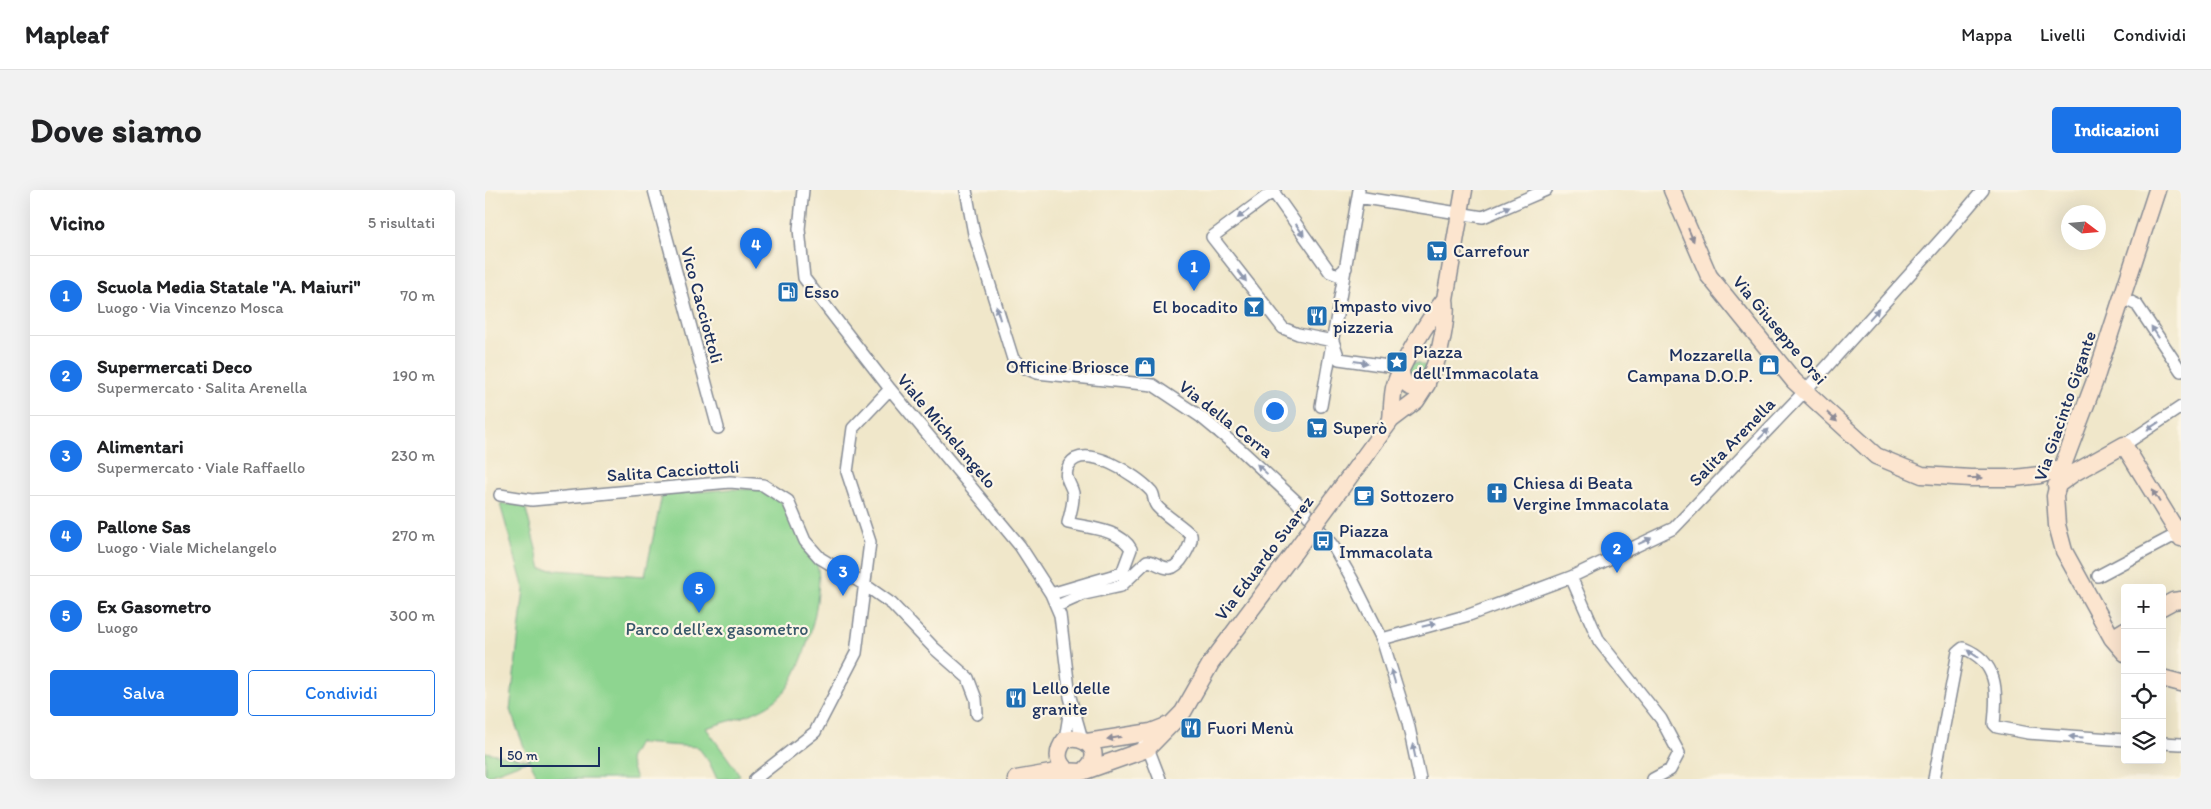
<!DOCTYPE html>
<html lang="it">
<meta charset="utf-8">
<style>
body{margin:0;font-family:Itim,sans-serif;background:#f2f2f2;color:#202124}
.controls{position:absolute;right:15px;bottom:15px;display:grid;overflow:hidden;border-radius:5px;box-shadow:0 5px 20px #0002}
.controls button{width:45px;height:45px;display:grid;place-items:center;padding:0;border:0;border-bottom:1px solid #e0e0e0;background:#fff;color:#202124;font:25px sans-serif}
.compass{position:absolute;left:1576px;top:15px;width:45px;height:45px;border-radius:50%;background:#fff;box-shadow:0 5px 20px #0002;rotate:106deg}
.scale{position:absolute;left:15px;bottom:12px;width:100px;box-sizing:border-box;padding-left:5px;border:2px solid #1b2f5e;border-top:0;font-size:14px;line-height:18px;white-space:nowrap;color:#1b2f5e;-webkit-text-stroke:4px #fcf5e5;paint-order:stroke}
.you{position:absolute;left:789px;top:220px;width:18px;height:18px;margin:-12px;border:4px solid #fff;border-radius:50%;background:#1a73e8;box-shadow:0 0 0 8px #1a73e833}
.badge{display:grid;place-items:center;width:32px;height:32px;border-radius:50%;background:#1a73e8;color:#fff;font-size:16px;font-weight:700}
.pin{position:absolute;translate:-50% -41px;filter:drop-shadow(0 1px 2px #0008)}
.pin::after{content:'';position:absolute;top:26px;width:18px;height:15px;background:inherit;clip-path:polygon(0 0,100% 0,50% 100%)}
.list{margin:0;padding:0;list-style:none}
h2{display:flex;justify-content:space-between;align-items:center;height:65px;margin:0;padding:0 20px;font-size:21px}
h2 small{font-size:16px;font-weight:400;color:#757577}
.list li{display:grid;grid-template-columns:32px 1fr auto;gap:15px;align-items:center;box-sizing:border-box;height:80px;padding:0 20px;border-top:1px solid #e0e0e0}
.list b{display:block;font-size:19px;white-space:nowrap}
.list p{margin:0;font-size:16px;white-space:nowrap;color:#757577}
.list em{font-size:16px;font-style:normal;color:#757577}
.actions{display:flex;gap:10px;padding:15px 20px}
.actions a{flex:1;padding:11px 0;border:1px solid #1a73e8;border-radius:5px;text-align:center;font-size:18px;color:#1a73e8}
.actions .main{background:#1a73e8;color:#fff}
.icon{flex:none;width:28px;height:28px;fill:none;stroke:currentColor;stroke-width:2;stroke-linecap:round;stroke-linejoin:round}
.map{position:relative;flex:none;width:1696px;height:589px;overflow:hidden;border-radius:5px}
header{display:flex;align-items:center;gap:30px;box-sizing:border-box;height:70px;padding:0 25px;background:#fff;border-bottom:1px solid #e0e0e0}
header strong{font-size:24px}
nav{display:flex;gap:28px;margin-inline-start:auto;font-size:18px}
.intro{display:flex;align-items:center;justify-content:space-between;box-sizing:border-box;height:120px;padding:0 30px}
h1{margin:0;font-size:35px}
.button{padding:12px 22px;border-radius:5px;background:#1a73e8;color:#fff;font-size:18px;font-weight:700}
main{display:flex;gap:30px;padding:0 30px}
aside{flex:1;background:#fff;border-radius:5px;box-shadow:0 5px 20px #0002}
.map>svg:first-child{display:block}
.green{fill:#8ed590;stroke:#548277}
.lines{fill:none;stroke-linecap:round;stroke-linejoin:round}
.street-casing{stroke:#868b94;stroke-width:14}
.secondary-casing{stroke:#868b94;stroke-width:19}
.street{stroke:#fff;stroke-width:11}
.secondary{stroke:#fce5cf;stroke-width:16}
.secondary-bridge-casing{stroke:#868b94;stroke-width:19;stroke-linecap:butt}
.secondary-bridge{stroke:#fce5cf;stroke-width:16}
.oneway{fill:#8d97ae}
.oneway2{fill:#8c8a96}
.labels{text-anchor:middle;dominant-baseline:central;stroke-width:4.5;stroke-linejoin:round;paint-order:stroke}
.poi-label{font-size:18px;fill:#1b2f5e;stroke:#fcf5e5;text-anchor:start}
.street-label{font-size:18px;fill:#1b2f5e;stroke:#fcf5e5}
.park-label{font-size:18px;fill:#38586a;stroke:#fcf5e5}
</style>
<header>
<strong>Mapleaf</strong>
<nav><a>Mappa</a><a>Livelli</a><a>Condividi</a></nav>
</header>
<div class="intro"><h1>Dove siamo</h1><a class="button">Indicazioni</a></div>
<main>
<aside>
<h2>Vicino<small>5 risultati</small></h2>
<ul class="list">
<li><span class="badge">1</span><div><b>Scuola Media Statale ''A. Maiuri''</b><p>Luogo · Via Vincenzo Mosca</p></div><em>70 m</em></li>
<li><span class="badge">2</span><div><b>Supermercati Deco</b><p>Supermercato · Salita Arenella</p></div><em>190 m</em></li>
<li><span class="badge">3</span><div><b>Alimentari</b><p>Supermercato · Viale Raffaello</p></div><em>230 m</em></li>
<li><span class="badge">4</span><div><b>Pallone Sas</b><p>Luogo · Viale Michelangelo</p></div><em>270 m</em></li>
<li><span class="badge">5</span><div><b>Ex Gasometro</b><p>Luogo</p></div><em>300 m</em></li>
</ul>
<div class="actions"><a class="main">Salva</a><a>Condividi</a></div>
</aside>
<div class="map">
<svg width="1696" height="589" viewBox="0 0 1696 589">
<rect width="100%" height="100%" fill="#fcf5e5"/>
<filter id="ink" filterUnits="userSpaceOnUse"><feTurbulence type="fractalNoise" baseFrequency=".02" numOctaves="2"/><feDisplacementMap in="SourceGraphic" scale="10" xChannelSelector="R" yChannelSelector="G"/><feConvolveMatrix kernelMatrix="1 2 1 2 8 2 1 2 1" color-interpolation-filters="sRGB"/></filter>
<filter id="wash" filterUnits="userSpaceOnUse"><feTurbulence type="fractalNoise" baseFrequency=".0096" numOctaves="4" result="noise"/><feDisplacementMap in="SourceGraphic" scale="20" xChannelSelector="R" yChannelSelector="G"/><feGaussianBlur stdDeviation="1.12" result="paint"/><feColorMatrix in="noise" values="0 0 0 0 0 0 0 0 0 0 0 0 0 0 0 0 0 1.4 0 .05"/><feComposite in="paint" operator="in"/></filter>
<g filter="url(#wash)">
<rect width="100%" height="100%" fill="#f0e7ca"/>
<path class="green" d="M927 172 935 173 941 177 933 195 920 180Z
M246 299C257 300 270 298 280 301 300 307 303 326 311 342 317 352 329 363 332 374 340 403 319 478 300 501 281 524 248 529 221 538L255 585 247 589H232L224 572 213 557 153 553 144 569 151 589H54L44 570 2 586 0 589V562L44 570 25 520 39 399 15 314 40 315 56 379 160 386 177 305Z"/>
</g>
<g filter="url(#ink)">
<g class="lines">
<g class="street-casing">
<path id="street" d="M169 0 233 238
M318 0 314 39 319 88 405 199 535 356 566 404 575 425 585 507 597 549
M481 0 489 44 528 169 540 178 552 183 668 195 716 227 756 260 812 312 848 356 867 389 897 449 923 533 935 589
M787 0 845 82 853 85 861 78
M790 0 727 47 798 138 813 144 848 151 854 169 917 178
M873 7 998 27 1061 0
M1638 108 1652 115 1696 181
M836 216 874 0
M1639 255 1696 217
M15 305 47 310 245 292 278 295 303 311 320 351 335 368 380 395 407 414 450 459 483 488 491 509 492 524
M1613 386 1696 342
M1086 387 1114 451 1176 529 1194 563 1185 580 1168 589
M566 404 637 383 646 359C635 339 603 338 583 333 585 324 589 313 588 303 586 293 577 287 584 275 599 251 653 286 666 301 670 305 668 311 671 315 677 324 697 335 706 345 708 353 695 377 685 378 677 379 670 371 662 371L636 396 599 404 572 416
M897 449 984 425 1086 387 1189 338 1319 202 1460 45 1498 0
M580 550 585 519
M1677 553 1696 554
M659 554 665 563 675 589
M270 589 330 542 371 463 385 352 362 282 368 238 405 199
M1449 589 1473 462 1478 458C1514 472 1512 501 1509 534L1512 537 1543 543 1640 550"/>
</g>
<g class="secondary-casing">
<path id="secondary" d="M1187 0 1224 86 1309 191 1391 266 1437 285 1485 288H1530L1555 285 1577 278
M916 182C917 194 925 200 936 197 953 186 963 128 960 109L979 0
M906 230C907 220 907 208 909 198 916 173 943 130 960 109
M1571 296 1589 283 1639 255 1696 348
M857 297 906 230 931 211 942 194
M1677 417 1688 411 1696 410
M1627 448 1640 440
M1640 463 1627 448 1579 361 1572 335 1570 306 1577 278 1609 193 1672 0
M1677 488 1696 493
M602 552 666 542 684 535
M583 581C570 572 572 560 580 550 600 544 619 562 602 578
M531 589 577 581 597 582 662 559 698 522 726 473 810 361"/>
</g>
<use href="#street" class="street"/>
<use href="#secondary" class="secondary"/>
<g class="secondary-bridge-casing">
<path id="secondary-bridge" d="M810 361 857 297"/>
</g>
<use href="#secondary-bridge" class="secondary-bridge"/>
</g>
<defs><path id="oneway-solid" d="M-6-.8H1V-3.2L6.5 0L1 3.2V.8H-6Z" transform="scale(1.25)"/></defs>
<g class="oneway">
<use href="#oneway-solid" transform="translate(1019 19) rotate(-24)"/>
<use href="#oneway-solid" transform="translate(758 24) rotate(143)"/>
<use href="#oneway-solid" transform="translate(815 40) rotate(55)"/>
<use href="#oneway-solid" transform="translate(757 86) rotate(52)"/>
<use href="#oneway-solid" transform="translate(513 123) rotate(-107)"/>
<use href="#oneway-solid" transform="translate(1389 124) rotate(-48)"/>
<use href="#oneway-solid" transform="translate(1670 142) rotate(-123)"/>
<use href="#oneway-solid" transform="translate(876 172) rotate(8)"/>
<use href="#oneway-solid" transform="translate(1668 236) rotate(146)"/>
<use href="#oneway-solid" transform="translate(1279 244) rotate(-46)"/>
<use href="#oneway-solid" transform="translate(777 279) rotate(-137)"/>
<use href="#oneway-solid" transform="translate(1160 351) rotate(-25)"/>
<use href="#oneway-solid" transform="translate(944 435) rotate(-14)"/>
<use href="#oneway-solid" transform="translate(1488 464) rotate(-146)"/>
<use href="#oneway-solid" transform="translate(908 486) rotate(-107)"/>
<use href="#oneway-solid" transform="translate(1591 547) rotate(-176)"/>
<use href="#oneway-solid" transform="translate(929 561) rotate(-102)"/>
</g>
<g class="oneway2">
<use href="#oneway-solid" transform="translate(1206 45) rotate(67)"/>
<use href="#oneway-solid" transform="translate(1347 227) rotate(42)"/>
<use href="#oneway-solid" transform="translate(1490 288)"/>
<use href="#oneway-solid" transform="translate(1671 306) rotate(-121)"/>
<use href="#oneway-solid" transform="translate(629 548) rotate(171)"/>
</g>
</g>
<defs>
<g id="supermarket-square" transform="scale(1.125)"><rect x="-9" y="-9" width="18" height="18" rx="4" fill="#1f6fb2" stroke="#fcf5e5"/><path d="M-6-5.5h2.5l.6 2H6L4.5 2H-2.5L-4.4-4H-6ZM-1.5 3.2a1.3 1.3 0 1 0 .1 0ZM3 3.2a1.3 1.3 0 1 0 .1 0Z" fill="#fff"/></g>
<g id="fuel-square" transform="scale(1.125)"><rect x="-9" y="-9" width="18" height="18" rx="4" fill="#1f6fb2" stroke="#fcf5e5"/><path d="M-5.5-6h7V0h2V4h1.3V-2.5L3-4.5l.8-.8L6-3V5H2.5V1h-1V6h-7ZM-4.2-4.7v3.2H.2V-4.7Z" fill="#fff"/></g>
<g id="bar-square" transform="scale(1.125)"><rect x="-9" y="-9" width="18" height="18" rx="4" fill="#1f6fb2" stroke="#fcf5e5"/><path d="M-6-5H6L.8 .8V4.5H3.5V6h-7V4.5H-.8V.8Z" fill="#fff"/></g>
<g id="restaurant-square" transform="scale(1.125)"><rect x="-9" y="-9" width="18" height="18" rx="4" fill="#1f6fb2" stroke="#fcf5e5"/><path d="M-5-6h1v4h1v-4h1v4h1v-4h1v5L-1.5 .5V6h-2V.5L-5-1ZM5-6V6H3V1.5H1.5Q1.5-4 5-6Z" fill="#fff"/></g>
<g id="sight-square" transform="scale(1.125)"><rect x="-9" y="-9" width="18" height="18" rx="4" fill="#1f6fb2" stroke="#fcf5e5"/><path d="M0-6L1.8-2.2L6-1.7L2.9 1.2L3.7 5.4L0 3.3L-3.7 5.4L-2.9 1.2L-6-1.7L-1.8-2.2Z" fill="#fff"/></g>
<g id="shop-square" transform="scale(1.125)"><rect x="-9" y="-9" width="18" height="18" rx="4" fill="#1f6fb2" stroke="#fcf5e5"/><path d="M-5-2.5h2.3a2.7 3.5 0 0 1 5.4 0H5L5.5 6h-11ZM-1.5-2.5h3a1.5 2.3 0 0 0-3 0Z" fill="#fff"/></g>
<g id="church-square" transform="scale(1.125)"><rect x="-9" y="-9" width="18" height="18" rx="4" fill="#1f6fb2" stroke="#fcf5e5"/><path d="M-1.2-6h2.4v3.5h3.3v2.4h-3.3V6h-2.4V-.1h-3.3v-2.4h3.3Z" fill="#fff"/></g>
<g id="cafe-square" transform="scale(1.125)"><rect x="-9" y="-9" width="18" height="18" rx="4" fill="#1f6fb2" stroke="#fcf5e5"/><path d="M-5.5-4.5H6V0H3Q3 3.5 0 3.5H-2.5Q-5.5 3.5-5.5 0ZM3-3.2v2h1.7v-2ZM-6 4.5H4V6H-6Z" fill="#fff"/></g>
<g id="bus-square" transform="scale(1.125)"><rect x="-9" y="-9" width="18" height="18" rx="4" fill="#1f6fb2" stroke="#fcf5e5"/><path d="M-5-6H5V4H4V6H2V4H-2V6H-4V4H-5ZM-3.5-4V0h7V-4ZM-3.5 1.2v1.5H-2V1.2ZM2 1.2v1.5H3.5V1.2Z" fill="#fff"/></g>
</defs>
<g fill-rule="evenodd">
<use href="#supermarket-square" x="952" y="61"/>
<use href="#fuel-square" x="303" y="102"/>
<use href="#bar-square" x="769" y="117"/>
<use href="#restaurant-square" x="832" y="126"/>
<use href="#sight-square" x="912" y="172"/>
<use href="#shop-square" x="1284" y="175"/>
<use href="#shop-square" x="660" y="177"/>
<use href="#supermarket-square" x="832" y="238"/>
<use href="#church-square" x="1012" y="303"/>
<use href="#cafe-square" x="879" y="306"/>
<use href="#bus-square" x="838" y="351"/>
<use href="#restaurant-square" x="531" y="508"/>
<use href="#restaurant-square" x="706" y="538"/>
</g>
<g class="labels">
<g class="poi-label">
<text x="968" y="61">Carrefour</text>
<text x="319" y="102">Esso</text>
<text x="848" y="116">Impasto vivo<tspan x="848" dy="21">pizzeria</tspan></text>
<text x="753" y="117" text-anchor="end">El bocadito</text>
<text x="928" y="162">Piazza<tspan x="928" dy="21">dell'Immacolata</tspan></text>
<text x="1268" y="165" text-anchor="end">Mozzarella<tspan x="1268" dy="21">Campana D.O.P.</tspan></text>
<text x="644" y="177" text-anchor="end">Officine Briosce</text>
<text x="848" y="238">Superò</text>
<text x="1028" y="293">Chiesa di Beata<tspan x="1028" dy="21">Vergine Immacolata</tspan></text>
<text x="895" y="306">Sottozero</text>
<text x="854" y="341">Piazza<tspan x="854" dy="21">Immacolata</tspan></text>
<text x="547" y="498">Lello delle<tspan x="547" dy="21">granite</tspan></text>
<text x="722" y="538">Fuori Menù</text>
</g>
<g class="street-label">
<text transform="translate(217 115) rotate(75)">Vico Cacciottoli</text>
<text transform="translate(1295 140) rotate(50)">Via Giuseppe Orsi</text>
<text transform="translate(1580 216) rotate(-71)">Via Giacinto Gigante</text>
<text transform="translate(741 229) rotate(38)">Via della Cerra</text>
<text transform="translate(462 241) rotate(50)">Viale Michelangelo</text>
<text transform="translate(1247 252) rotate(-46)">Salita Arenella</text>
<text transform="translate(188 281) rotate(-4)">Salita Cacciottoli</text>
<text transform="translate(779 368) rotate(-53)">Via Eduardo Suarez</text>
</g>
<g class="park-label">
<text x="232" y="439">Parco dell’ex gasometro</text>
</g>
</g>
</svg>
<div class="controls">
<button>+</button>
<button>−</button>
<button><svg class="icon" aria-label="locate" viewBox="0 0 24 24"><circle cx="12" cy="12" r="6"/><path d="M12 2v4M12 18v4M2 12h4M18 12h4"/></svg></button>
<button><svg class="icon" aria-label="layers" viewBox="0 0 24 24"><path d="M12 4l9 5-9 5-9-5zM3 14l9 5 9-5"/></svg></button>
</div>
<svg class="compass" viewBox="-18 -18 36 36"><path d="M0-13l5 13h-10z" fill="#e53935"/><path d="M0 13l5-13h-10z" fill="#757577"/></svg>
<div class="scale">50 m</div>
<div class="you"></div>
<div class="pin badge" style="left:709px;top:101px">1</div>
<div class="pin badge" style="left:1132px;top:383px">2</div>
<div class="pin badge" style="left:358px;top:406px">3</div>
<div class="pin badge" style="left:271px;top:79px">4</div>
<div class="pin badge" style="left:214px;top:423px">5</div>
</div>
</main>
